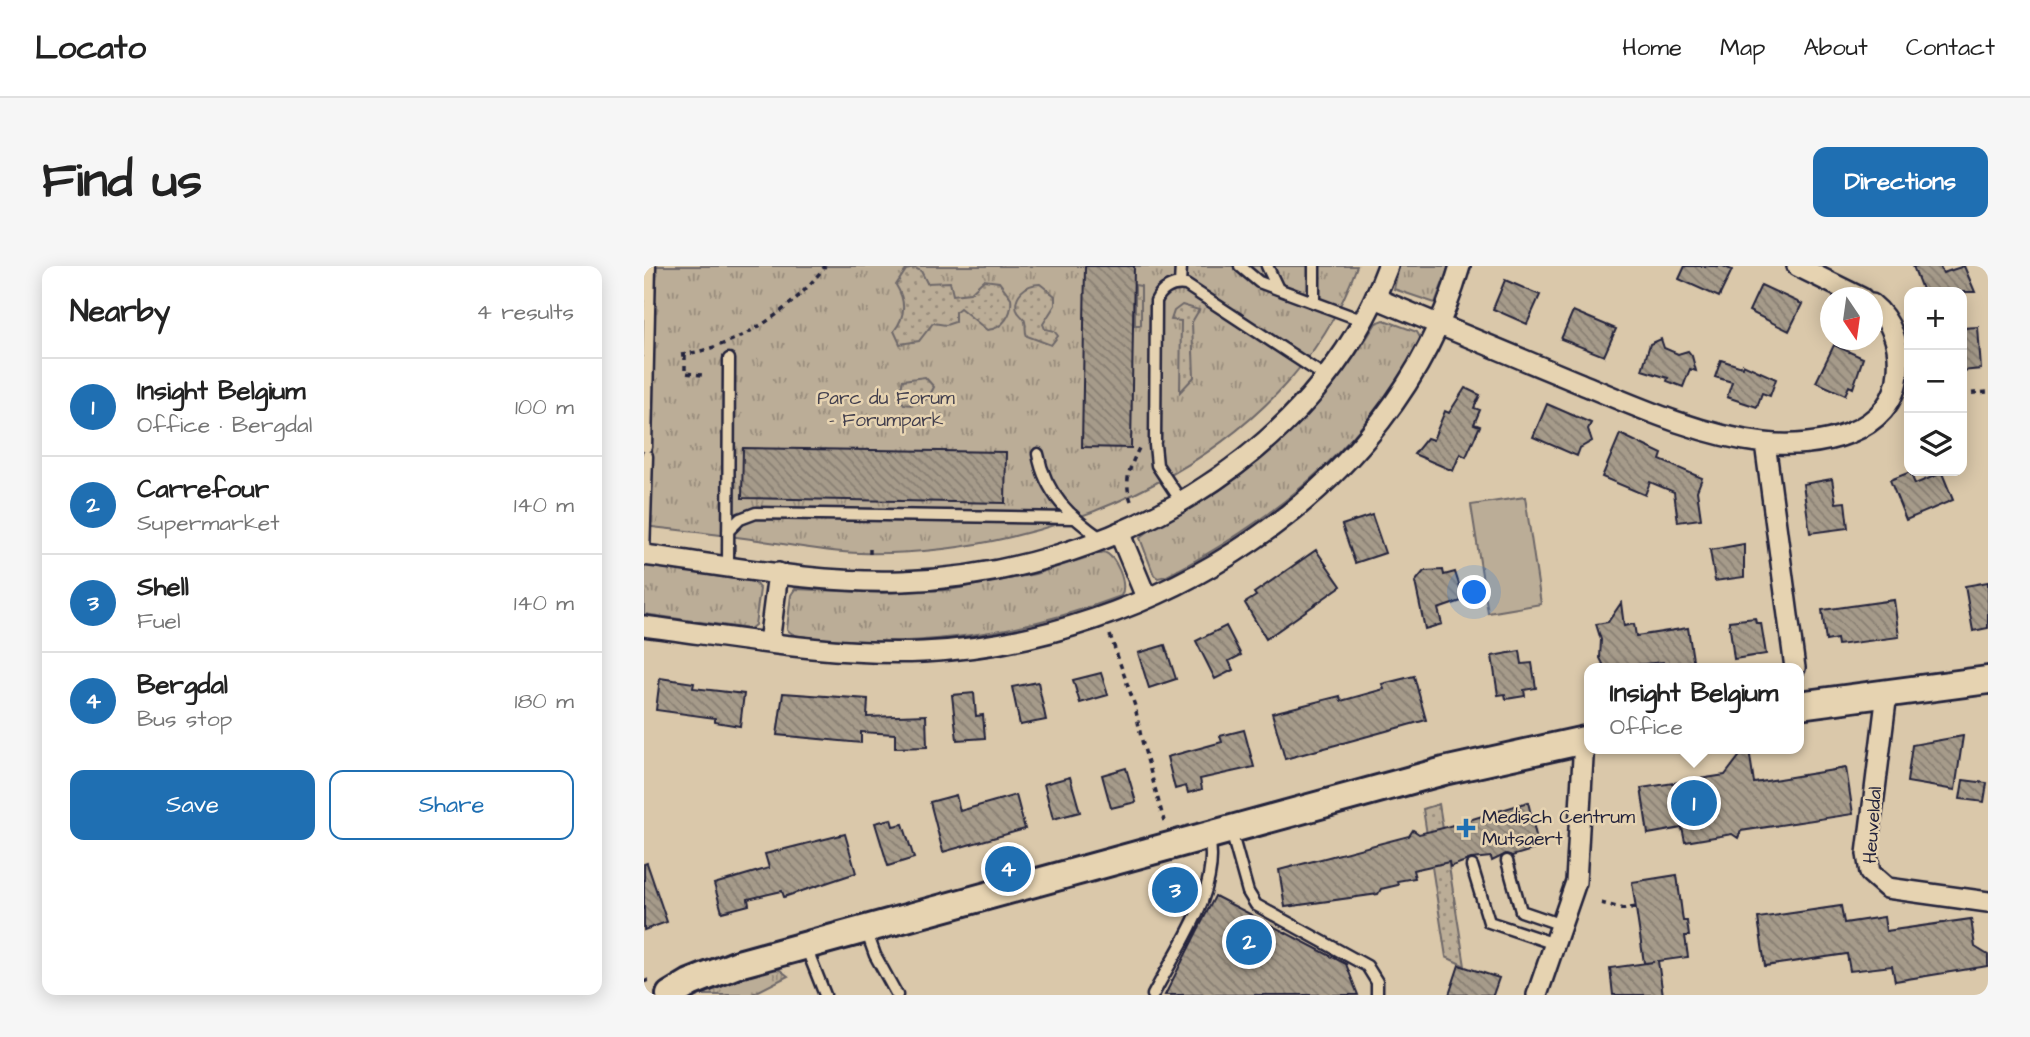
<!DOCTYPE html>
<meta charset="utf-8">
<style>
body{margin:0;font-family:"Architects Daughter",sans-serif;background:#f6f6f6;color:#222}
.controls{position:absolute;right:21px;top:21px;display:grid;overflow:hidden;border-radius:14px;box-shadow:0 4px 18px #0003}
.controls button{width:63px;height:63px;display:grid;place-items:center;padding:0;border:0;border-bottom:2px solid #e0e0e0;background:#fff;color:#222;font:35px sans-serif}
.compass{position:absolute;left:1176px;top:21px;width:63px;height:63px;border-radius:50%;background:#fff;box-shadow:0 4px 18px #0003;rotate:167deg}
.you{position:absolute;left:831px;top:327px;width:24px;height:24px;margin:-18px;border:5px solid #fff;border-radius:50%;background:#1a73e8;box-shadow:0 0 0 10px #1a73e833}
.badge{display:grid;place-items:center;width:46px;height:46px;border-radius:50%;background:#1f6fb2;color:#fff;font-size:23px;font-weight:700}
.pin{position:absolute;translate:-50% -50%;border:4px solid #fff;box-shadow:0 2px 7px #0006}
.popup{position:absolute;left:940px;top:397px;width:220px;height:91px;box-sizing:border-box;display:grid;place-content:center;border-radius:14px;background:#fff;filter:drop-shadow(0 2px 5px #0005);font-size:23px;white-space:nowrap;color:#767676}
.popup b{font-size:26px;color:#222}
.popup::after{content:'';position:absolute;left:50%;top:100%;margin-left:-14px;border:14px solid transparent;border-top-color:#fff}
.list{margin:0;padding:0;list-style:none}
h2{display:flex;justify-content:space-between;align-items:center;height:91px;margin:0;padding:0 28px;font-size:30px}
h2 small{font-size:23px;font-weight:400;color:#767676}
.list li{display:grid;grid-template-columns:46px 1fr auto;gap:21px;align-items:center;box-sizing:border-box;height:98px;padding:0 28px;border-top:2px solid #e0e0e0}
.list b{display:block;font-size:26px;white-space:nowrap}
.list p{margin:0;font-size:23px;white-space:nowrap;color:#767676}
.list em{font-size:23px;font-style:normal;color:#767676}
.actions{display:flex;gap:14px;padding:21px 28px}
.actions a{flex:1;padding:16px 0;border:2px solid #1f6fb2;border-radius:14px;text-align:center;font-size:24px;color:#1f6fb2}
.actions .main{background:#1f6fb2;color:#fff}
.icon{flex:none;width:38px;height:38px;fill:none;stroke:currentColor;stroke-width:2;stroke-linecap:round;stroke-linejoin:round}
.map{position:relative;flex:none;width:1344px;height:729px;overflow:hidden;border-radius:14px}
header{display:flex;align-items:center;gap:42px;box-sizing:border-box;height:98px;padding:0 35px;background:#fff;border-bottom:2px solid #e0e0e0}
header strong{font-size:33px}
nav{display:flex;gap:38px;margin-inline-start:auto;font-size:24px}
.intro{display:flex;align-items:center;justify-content:space-between;box-sizing:border-box;height:168px;padding:0 42px}
h1{margin:0;font-size:49px}
.button{padding:18px 32px;border-radius:14px;background:#1f6fb2;color:#fff;font-size:24px;font-weight:700}
main{display:flex;gap:42px;padding:0 42px}
aside{flex:1;background:#fff;border-radius:14px;box-shadow:0 4px 18px #0003}
.map>svg:first-child{display:block}
.grass{fill:url(#grass-tufts);stroke:#6e6869;stroke-width:2}
.garden{fill:url(#garden-dots);stroke:#6e6869;stroke-width:2}
.pitch{fill:#bbad97;stroke:#6e6869;stroke-width:2}
.building{fill:url(#building-back-hatch);stroke:#22223b;stroke-width:2}
.lines{fill:none;stroke-linecap:round;stroke-linejoin:round}
.lane-casing{stroke:#22223b;stroke-width:15}
.street-casing{stroke:#22223b;stroke-width:24}
.secondary-casing{stroke:#22223b;stroke-width:32}
.path{stroke:#22223b;stroke-width:3.5;stroke-dasharray:5 5;stroke-linecap:butt}
.lane{stroke:#e6d3b1;stroke-width:10}
.street{stroke:#e6d3b1;stroke-width:19}
.secondary{stroke:#e6d3b1;stroke-width:26}
.poi-dot{fill:#1f6fb2;stroke:#e6d3b1;stroke-width:2.5}
.labels{text-anchor:middle;dominant-baseline:central;stroke-width:5;stroke-linejoin:round;paint-order:stroke}
.park-label{font-size:19px;fill:#413e4d;stroke:#e6d3b1}
.poi-label{font-size:19px;fill:#22223b;stroke:#e6d3b1;text-anchor:start}
.street-label{font-size:19px;fill:#22223b;stroke:#e6d3b1}
</style>
<header>
<strong>Locato</strong>
<nav><a>Home</a><a>Map</a><a>About</a><a>Contact</a></nav>
</header>
<div class="intro"><h1>Find us</h1><a class="button">Directions</a></div>
<main>
<aside>
<h2>Nearby<small>4 results</small></h2>
<ul class="list">
<li><span class="badge">1</span><div><b>Insight Belgium</b><p>Office · Bergdal</p></div><em>100 m</em></li>
<li><span class="badge">2</span><div><b>Carrefour</b><p>Supermarket</p></div><em>140 m</em></li>
<li><span class="badge">3</span><div><b>Shell</b><p>Fuel</p></div><em>140 m</em></li>
<li><span class="badge">4</span><div><b>Bergdal</b><p>Bus stop</p></div><em>180 m</em></li>
</ul>
<div class="actions"><a class="main">Save</a><a>Share</a></div>
</aside>
<div class="map">
<svg width="1344" height="729" viewBox="0 0 1344 729">
<defs>
<pattern id="grass-tufts" width="24" height="20" patternUnits="userSpaceOnUse" patternTransform="scale(1.75)"><rect width="24" height="20" fill="#bbad97"/><path d="M3 7l-1-3M5 7V3M7 7l1-3M15 17l-1-3M17 17v-4M19 17l1-3" fill="none" stroke="#988c7c"/></pattern>
<pattern id="garden-dots" width="8" height="8" patternUnits="userSpaceOnUse" patternTransform="scale(1.75)"><rect width="8" height="8" fill="#bbad97"/><path d="M2 2h.1M6 6h.1" fill="none" stroke="#988c7c" stroke-width="1.8" stroke-linecap="round"/></pattern>
<pattern id="building-back-hatch" width="6" height="6" patternUnits="userSpaceOnUse" patternTransform="scale(1.75)"><rect width="6" height="6" fill="#a69b8a"/><path d="M-1 5l2 2M0 0l6 6M5-1l2 2" fill="none" stroke="#877e72"/></pattern>
</defs>
<rect width="100%" height="100%" fill="#dac8aa"/>
<filter id="ink" filterUnits="userSpaceOnUse"><feTurbulence type="fractalNoise" baseFrequency=".0143" numOctaves="2"/><feDisplacementMap in="SourceGraphic" scale="14" xChannelSelector="R" yChannelSelector="G"/><feConvolveMatrix kernelMatrix="1 2 1 2 8 2 1 2 1" color-interpolation-filters="sRGB"/></filter>
<g filter="url(#ink)">
<path class="grass" d="M0 0H713C645 193 407 292 216 287 177 286 138 277 100 272 67 267 33 264 0 260Z
M755 0H805L791 37 750 23Z
M740 54 773 66 777 73C772 88 760 102 752 114 696 201 614 263 523 310L514 312 510 309 496 272C516 254 547 243 570 228 640 180 688 130 732 57Z
M460 286C472 290 484 318 477 330 384 365 283 382 183 373 170 371 150 373 143 363L147 329 151 323 239 327 305 324 391 308Z
M0 299 110 316 116 323 111 359 106 363 0 348Z
M125 702 136 704 144 710 107 729H58L88 714Z"/>
<path class="garden" d="M271 2 277 5 283 17 306 16 309 29 326 27 340 14 355 16 367 32C369 48 359 63 343 64L316 42 311 46V56L302 59 289 57 275 75 256 78 250 65C262 50 262 35 252 19L262 4Z
M396 18 411 30V39L399 58 401 63 410 65 414 70 407 79 383 70C380 64 383 58 380 53 378 50 374 48 373 44 369 29 382 18 396 18Z
M491 19 497 20V59H491Z
M538 39 555 44 548 56 550 111 536 126 537 55 527 54 530 45Z
M281 111 290 121C284 134 276 141 260 138L255 131 259 114Z
M795 538 821 700 802 691 779 543Z"/>
<path class="pitch" d="M881 231 897 338 844 347 827 239Z"/>
<path class="building" d="M441 0H490L487 182 438 181Z
M1041 0H1079L1088 4 1075 31 1035 13Z
M1269 0H1296L1299 7 1320 0 1331 26H1279Z
M861 14 896 29 883 58 849 43Z
M1117 19 1158 38 1145 65 1105 45Z
M929 45 972 63 960 90 917 73Z
M1334 61 1337 103 1318 105V62Z
M1017 73 1020 82 1034 88 1044 85 1048 90 1052 105 1046 103 1039 121 1023 115 1024 112 998 104 1006 78Z
M1190 79 1219 92 1209 122 1205 120 1201 129 1172 116Z
M1077 94 1098 101 1099 98 1132 113 1126 130 1118 127 1113 141 1083 131 1088 116 1071 111Z
M821 122 836 129 830 142 836 144 830 158 836 160 822 191 816 188 809 205 770 188 783 172 789 174 801 145 805 147Z
M903 138 947 157 944 163 948 175 936 182 933 190 889 171Z
M976 168 1018 188 1016 194 1058 212 1053 225 1057 253 1034 256 1030 226 1006 216 1001 229 958 211Z
M99 182 362 186 361 237 98 232Z
M1266 206 1271 218 1298 207 1309 234 1262 254 1246 214Z
M1188 213 1192 237 1201 236 1204 262 1166 267 1159 218Z
M728 249 741 287 711 297 698 259Z
M1100 278V311L1071 315 1066 284Z
M672 284 697 320 622 373 601 337 612 330 610 327Z
M799 304 800 309 811 306 820 334 794 343 798 358 781 363 771 316 780 305Z
M1344 316V362L1329 365 1321 320Z
M1250 334 1255 371 1194 379 1193 373 1182 375 1178 344Z
M977 337 980 360 990 358 992 370 1044 362 1050 400 1020 402 1019 396 961 402 956 392 957 374 952 358 964 356Z
M1111 352 1112 357H1117L1122 388 1090 393 1085 355Z
M582 360 597 389 585 395 589 404 571 413 552 375Z
M521 379 532 413 505 422 494 387Z
M876 385 878 398 888 397 892 422 880 424 881 430 862 433 861 428 854 429 848 390Z
M457 407 464 429 436 437 429 414Z
M770 410 782 454 641 493 628 447 696 430 697 435 740 423 738 418Z
M16 412 50 417 49 422 100 428 96 460 71 456V452L12 444Z
M394 416 402 454 376 459 368 421Z
M139 427 224 433 223 451 282 449 283 481 251 482V468L217 466V477L133 469Z
M330 427 332 450 339 449 341 472 313 474 308 429Z
M600 464 610 501 556 513 558 523 544 527 542 520 531 523 523 491 578 476 576 470Z
M1319 470 1311 524 1263 516 1268 479Z
M1101 483H1105L1110 517 1202 502 1209 548 1097 565 1094 572 1088 568 1041 576 1038 562 1004 568 997 522 1081 509Z
M482 502 492 536 467 542 458 509Z
M426 511 436 546 409 553 400 518Z
M1319 514 1343 517 1340 536 1316 533Z
M312 529 316 545 372 529 381 563 299 586 286 536Z
M884 536 895 582 868 590 862 588 848 595 847 591 827 593 806 601 805 596 769 604 771 612 753 615 754 619 737 623 734 628 641 641 635 604 765 570 769 564 775 568 799 562Z
M247 553 249 560 259 558 270 592 244 600 231 557Z
M201 568 212 607 140 631 138 625 104 633 105 639 78 646 70 618 125 602 121 588Z
M3 597 23 656 0 664V598Z
M1033 609 1039 655H1043L1045 670H1041L1044 691 1014 695 1019 729H969L966 702 1010 696 1000 697 988 616Z
M539 610 546 632 522 639 516 616Z
M571 630 702 698 714 729H521Z
M1197 640 1200 657 1240 651 1242 665 1327 653 1331 681 1344 689V700L1251 715 1248 700 1206 705 1203 688 1121 700 1114 652Z
M815 699 855 712 849 729H805Z"/>
<g class="lines">
<g class="lane-casing">
<path id="lane" d="M596 0 615 16 720 55
M623 0 634 23
M536 18 537 0
M670 36V0
M511 176 512 35C518 22 529 17 542 19L682 111
M511 179 513 199 537 235
M2 181 6 0
M394 188C401 227 426 251 458 273
M84 265 96 253 112 247 430 252
M0 289 3 190
M84 300 85 93
M587 565 604 626 612 639 723 700 733 716V729
M863 595 877 645 918 659
M828 600 845 656 911 678
M222 664 231 689 253 729
M162 681 181 729
M509 729C533 682 577 626 565 571"/>
</g>
<g class="street-casing">
<path id="street" d="M1153 0 1218 32
M731 32C799 60 866 88 933 116 993 141 1055 169 1120 177 1171 183 1251 169 1254 105 1256 80 1248 54 1228 38
M1121 177 1151 402
M475 266 502 331
M0 289C85 300 172 318 258 315 458 309 672 195 744 0
M0 360C92 372 186 390 279 386 507 375 751 228 816 0
M125 377 134 307
M1243 427 1223 588 1226 607 1243 622 1344 636
M893 729 932 616 940 474"/>
</g>
<g class="secondary-casing">
<path id="secondary" d="M1155 439 1344 414
M26 729 46 717 94 698 800 505 945 473"/>
</g>
<path class="path" d="M37 89C95 80 147 46 181 0
M41 89V107L58 109
M1318 128 1344 126
M487 235C479 213 487 199 496 180
M226 283V292
M466 369 491 440 497 471 520 555
M957 637 980 643 992 641
M0 716 9 712"/>
<use href="#lane" class="lane"/>
<use href="#street" class="street"/>
<use href="#secondary" class="secondary"/>
</g>
</g>
<path class="poi-dot" d="M818.5 551.5h7v7h7v7h-7v7h-7v-7h-7v-7h7z"/>
<g class="labels">
<g class="park-label">
<text x="242" y="132">Parc du Forum<tspan x="242" dy="22">- Forumpark</tspan></text>
</g>
<g class="poi-label">
<text x="838" y="551">Medisch Centrum<tspan x="838" dy="22">Mutsaert</tspan></text>
</g>
<g class="street-label">
<text transform="translate(1229 559) rotate(-86)">Heuveldal</text>
</g>
</g>
</svg>
<div class="controls">
<button>+</button>
<button>−</button>
<button><svg class="icon" aria-label="layers" viewBox="0 0 24 24"><path d="M12 4l9 5-9 5-9-5zM3 14l9 5 9-5"/></svg></button>
</div>
<svg class="compass" viewBox="-18 -18 36 36"><path d="M0-13l5 13h-10z" fill="#e53935"/><path d="M0 13l5-13h-10z" fill="#767676"/></svg>
<div class="you"></div>
<div class="pin badge" style="left:1050px;top:537px">1</div>
<div class="popup"><b>Insight Belgium</b>Office</div>
<div class="pin badge" style="left:605px;top:676px">2</div>
<div class="pin badge" style="left:531px;top:624px">3</div>
<div class="pin badge" style="left:364px;top:603px">4</div>
</div>
</main>
